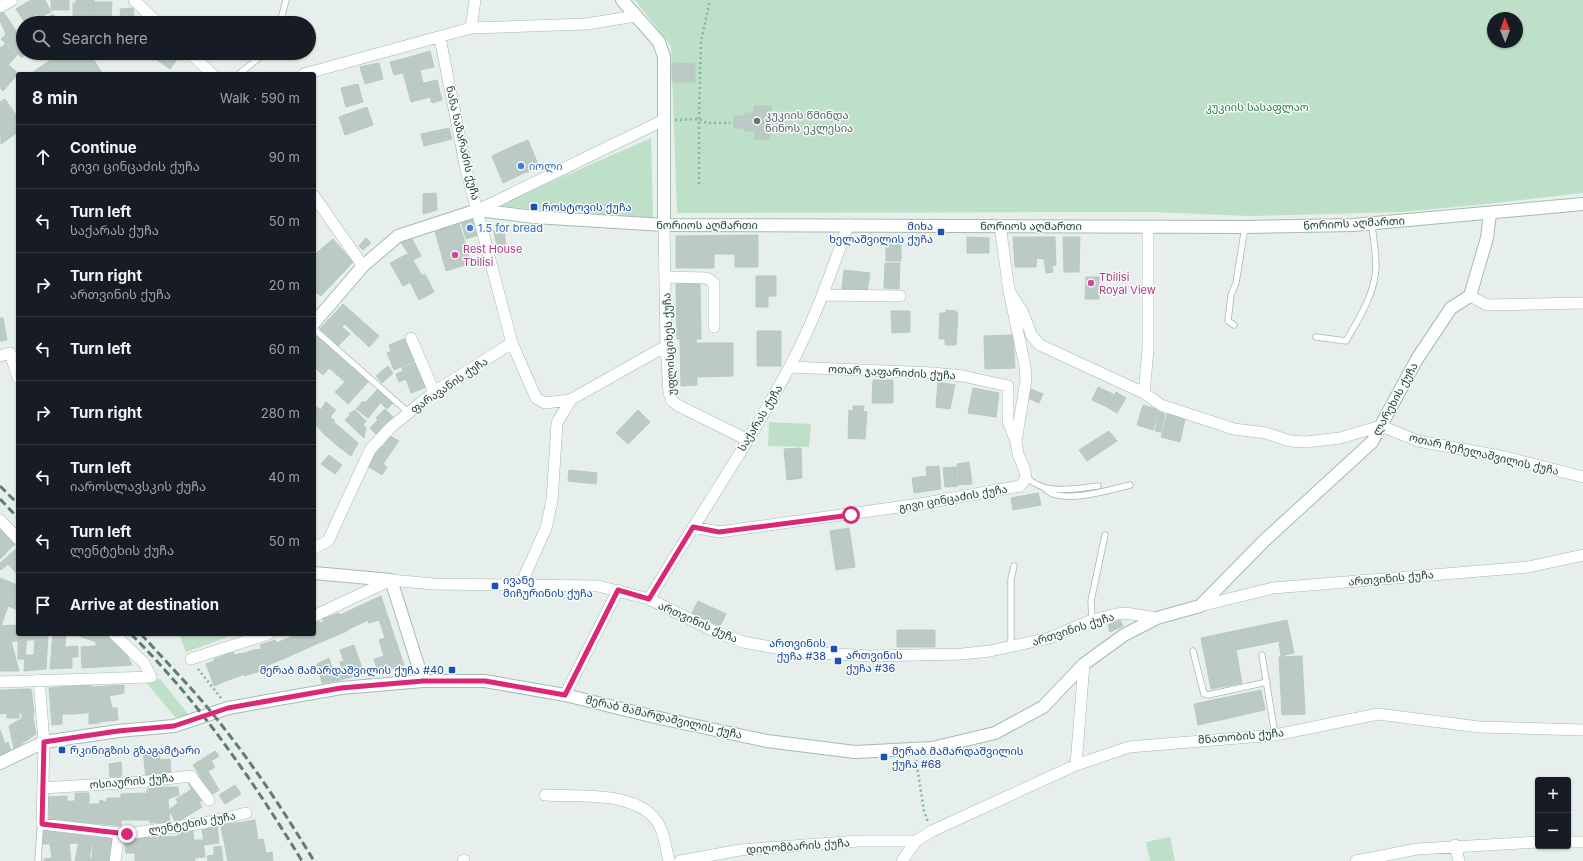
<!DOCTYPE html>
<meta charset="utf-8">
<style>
body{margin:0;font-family:Inter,"Noto Sans Georgian",sans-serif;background:#242831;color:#f1f3f6}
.controls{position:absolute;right:12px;bottom:12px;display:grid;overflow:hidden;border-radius:4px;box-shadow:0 1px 3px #0004}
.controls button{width:36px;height:36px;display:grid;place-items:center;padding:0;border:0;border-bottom:1px solid #363941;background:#171b24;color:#f1f3f6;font:20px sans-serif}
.compass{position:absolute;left:1487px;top:12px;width:36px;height:36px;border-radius:50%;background:#171b24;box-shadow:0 1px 3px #0004;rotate:359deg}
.stop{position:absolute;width:12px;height:12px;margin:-9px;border:3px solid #db2777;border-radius:50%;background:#fff}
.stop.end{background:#db2777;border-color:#fff;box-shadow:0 1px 4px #0008}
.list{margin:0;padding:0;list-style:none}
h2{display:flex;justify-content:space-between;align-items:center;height:52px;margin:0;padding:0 16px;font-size:17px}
h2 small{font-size:13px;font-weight:400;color:#9ea1a6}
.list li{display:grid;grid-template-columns:26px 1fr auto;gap:12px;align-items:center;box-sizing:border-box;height:64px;padding:0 16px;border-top:1px solid #363941}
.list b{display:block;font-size:15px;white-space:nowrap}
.list p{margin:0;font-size:13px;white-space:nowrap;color:#9ea1a6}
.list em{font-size:13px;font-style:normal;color:#9ea1a6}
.icon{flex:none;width:22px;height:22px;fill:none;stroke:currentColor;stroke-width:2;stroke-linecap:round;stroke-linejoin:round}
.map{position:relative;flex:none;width:1583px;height:861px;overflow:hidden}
.search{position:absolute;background:#171b24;box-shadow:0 1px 3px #0004;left:16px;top:16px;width:300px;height:44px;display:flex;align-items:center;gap:10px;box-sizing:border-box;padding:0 14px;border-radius:22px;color:#9ea1a6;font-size:15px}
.panel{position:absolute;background:#171b24;box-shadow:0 1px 3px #0004;left:16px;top:72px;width:300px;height:564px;border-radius:4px}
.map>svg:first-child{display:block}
.green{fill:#bfe0c8;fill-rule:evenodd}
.building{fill:#bbcac4;stroke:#b8c9c2}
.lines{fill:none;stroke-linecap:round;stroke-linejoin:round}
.lane-casing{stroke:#a8b8b2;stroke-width:7}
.street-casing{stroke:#a8b8b2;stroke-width:12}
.secondary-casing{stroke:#a4bbb3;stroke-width:14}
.path{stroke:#86b3a5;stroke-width:2.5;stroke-dasharray:2 3;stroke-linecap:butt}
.lane{stroke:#fff;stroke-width:5.5}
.street{stroke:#fff;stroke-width:11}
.secondary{stroke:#fff;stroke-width:12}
.rail{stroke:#5f7d75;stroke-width:3;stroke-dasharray:8 4;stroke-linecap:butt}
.route{stroke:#db2777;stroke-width:5}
.worship-dot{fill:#6b7280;stroke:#f7fbf9;stroke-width:1.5}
.shop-dot{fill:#3f7fe0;stroke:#f7fbf9;stroke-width:1.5}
.transit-dot{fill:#1a4fb4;stroke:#f7fbf9;stroke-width:1.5}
.hotel-dot{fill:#d1479c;stroke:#f7fbf9;stroke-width:1.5}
.labels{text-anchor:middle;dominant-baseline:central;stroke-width:3;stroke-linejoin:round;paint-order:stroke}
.park-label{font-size:11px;fill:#2d7a4b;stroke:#f7fbf9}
.worship-label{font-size:11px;fill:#5b616d;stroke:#f7fbf9;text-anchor:start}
.street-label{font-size:11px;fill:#24423a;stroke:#f7fbf9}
.shop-label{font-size:11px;fill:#366cbe;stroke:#f7fbf9;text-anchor:start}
.transit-label{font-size:11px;fill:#164399;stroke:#f7fbf9;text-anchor:start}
.hotel-label{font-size:11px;fill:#b23c85;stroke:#f7fbf9;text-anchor:start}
</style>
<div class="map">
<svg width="1583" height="861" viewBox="0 0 1583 861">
<rect width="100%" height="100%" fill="#e6efeb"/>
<path class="green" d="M635 0H1583V193L1486 204 1402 212 1249 216 1151 212 677 213 671 46ZM1493 18H1517V42H1493Z
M651 138 653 218 496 206Z
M769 422 811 424 809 447 768 446Z
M179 634H236L186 652Z
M160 679 189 715 175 717 144 680Z
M1170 837 1175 861H1150L1146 842Z"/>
<path class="building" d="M30 0H45L51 12 39 18Z
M51 0H69V10H51Z
M76 0H94L93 19 73 18V3H76Z
M29 1 37 14 24 21 16 9Z
M94 2H112L111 21 93 20Z
M133 8 134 19 121 21 120 9Z
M2 10 23 41V53H26L22 58 1 39 6 34 0 21V11Z
M53 14 58 22 44 23 42 20Z
M36 16 41 22 39 23H34L32 19Z
M5 44 17 55 8 65 0 58V47L1 48Z
M430 51 434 67 420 70 423 83 413 86 406 58Z
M61 53H89L103 74H30Z
M132 53H146L144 58Z
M162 53H179L181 54 170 69 157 60Z
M0 58 18 73 11 82 0 73Z
M406 58 413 86 407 87 403 73 394 75 390 62Z
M379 63 383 79 365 84 360 67Z
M672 63 695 64V82H672Z
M0 73 11 82 3 91 0 88Z
M437 80 442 100 432 103 430 97 411 102 407 87Z
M358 84 363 102 346 107 341 88Z
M5 99 18 118V132L1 144 0 102Z
M754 106H771V114L777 115 780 118V127L778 131 770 132 769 139H755V131H745V128H734V116H745V113H754Z
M367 107 373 125 345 135 339 117Z
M449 128 452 139 424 146 421 134Z
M528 140 539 167 522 174 511 147Z
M511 147 522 174 503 183 492 156Z
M436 193 437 210 423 214V194Z
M474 217 479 235 466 239 461 221Z
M459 223 471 263 446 271 435 231Z
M504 226 506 249 498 251 494 231 498 227Z
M758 235V267H735V254H714V268H676V236Z
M886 236 901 237V261H886Z
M411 237 421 256 413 260 401 243Z
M967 237 989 238V253H967Z
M1013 237H1038L1036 267H1015Z
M1038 237H1055L1056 265 1052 266 1053 272 1046 273 1044 259 1036 258Z
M1063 237H1080L1079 272H1064Z
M366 238 371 243 363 250 359 246Z
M333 239 353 262 321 296 314 291V270L316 268 314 266 316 257 314 255Z
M407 254 413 260 422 276 403 286 390 263Z
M885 263H900L899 289 884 288Z
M844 270 870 273 867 292 842 289Z
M425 274 434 292 419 300 410 282Z
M756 276H776V296H768V307H756Z
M1086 277H1099V299H1085Z
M700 283 701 339H696V343H733V376L697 377V385L681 386 680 339H677L676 284Z
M343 304 379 336 369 347 345 324 342 327 350 334 338 346 320 329Z
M946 310 956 311 958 313 956 345H945V339H939L940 313H946Z
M891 311H910V332L892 333Z
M0 318H3L7 340 0 341Z
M757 331H781V366H757Z
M315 334 368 382 348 404 335 392 345 382 329 368 323 375 314 367Z
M1013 335 1015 368 985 369 984 336Z
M406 338 416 361 394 370 387 353 391 351 389 345Z
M418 362 427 387 411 393 406 379 399 382 396 374 403 371 402 368Z
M388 366 393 373 382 383 376 376Z
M873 380H893V403H872Z
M938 382 955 385 950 409 936 407Z
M1098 387 1113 394 1107 407 1092 400Z
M973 388 999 393 996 417 968 413Z
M378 389 386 396 368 418 356 409 363 401 365 403Z
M1031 389 1043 394 1039 403 1028 398Z
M1116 392 1126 398 1117 413 1107 407Z
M386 396 394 402 387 409 381 403Z
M326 402 336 410 330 417 321 409Z
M1143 405 1159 410 1153 430 1137 425Z
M853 406H864L863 411 867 412 865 439 848 438 849 410 853 411Z
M317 407 335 421 325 435 314 423V411Z
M385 409 393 417 376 434 370 428 378 420 376 418Z
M355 410 366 421 363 425 366 428 364 438 345 420 350 415 349 414Z
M638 410 650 422 628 444 616 433Z
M1159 412 1165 414 1161 432 1155 431Z
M1167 414 1185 419 1180 442 1161 437Z
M335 423 349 435 339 447 325 435Z
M1109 431 1117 441 1087 461 1079 450Z
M349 435 358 443 351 456 339 447Z
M390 436 399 441 389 455 377 448 379 445 383 447Z
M377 448 389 455 383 464 387 467 382 475 366 465Z
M801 448 802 478 787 480 784 449Z
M329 455 342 465 335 474 321 464Z
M969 462 972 484 959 485 957 464Z
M939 466 941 489 914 493 912 478 927 476 926 467Z
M956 467 958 486 945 487 943 468Z
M569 470 597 473 596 484 568 481Z
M1038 493 1041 505 1013 510 1011 498Z
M0 528 9 538 0 546Z
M849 528 855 567 836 570 830 531Z
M9 538 15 544 0 559V546Z
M16 549 18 551V575L8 564 1 570 0 569V563Z
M0 578 12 583 3 604 0 602Z
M12 583 18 585V610L3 604Z
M381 596 404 665 378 673 374 659 384 656 379 640 385 638 379 620 369 623 368 620 347 630 340 615Z
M698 601 726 614 720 626 692 613Z
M0 602 8 606 1 626H0Z
M339 613 347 631 321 642 314 628V623L319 621 320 623 324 622 323 619Z
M1120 620 1123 626 1110 632 1108 625Z
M1287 620 1294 653 1281 656 1279 641 1236 650 1242 683 1211 689 1201 638Z
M18 625V634H27L25 659H18V641H11L19 671H8L0 650V626Z
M314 628 321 642 303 650 296 635 314 634Z
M897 630H935V647H897Z
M27 634H48L46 669 24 671 25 655H34L35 640H27Z
M53 634H66L65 647 78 646V657H72V668L50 669Z
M80 634H100L96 642 79 636Z
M100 634H106L127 655 132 665 82 668 81 647 96 646V642Z
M296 635 303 650 283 659 276 643Z
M275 640 283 659 268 665 260 645Z
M354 645 364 674 336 681 334 674 343 672 340 662 344 661 340 650Z
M261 649 270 672 262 674 254 650Z
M0 650 8 671H0Z
M254 650 261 671 250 674 245 653Z
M233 652 234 655 238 654 245 674 223 682 214 659Z
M245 653 250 674 245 676 238 654Z
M1302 656 1305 714 1282 715 1279 657Z
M329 658 336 681 322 683 317 664Z
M215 661 223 682 214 686 206 664Z
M91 685 94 712 74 714 72 686Z
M124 685V693L109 696 112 708H117L118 720 99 722V712H94L92 687Z
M72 686 74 714H62V724L52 725 49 688Z
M22 689H31L34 711 33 717H22Z
M22 689 23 713H19V718H7L6 690Z
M0 690H6L7 713 0 714Z
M1261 690 1265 710 1198 725 1194 704Z
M89 712H99V723L89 724Z
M24 717H33L36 734 14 749 9 726Z
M0 730 5 744 8 742 11 751 0 757Z
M159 750 160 760 170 759 171 775 146 777 143 751Z
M215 751 219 756 211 761 215 767 200 776 193 765Z
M121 762 122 776 110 777 109 764Z
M208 771 219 790 209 796 197 778Z
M193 781 204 799 199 802 188 783Z
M235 785 241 794 225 804 219 795Z
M167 787H178L179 795 168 799Z
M167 787 170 822 150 823 147 789Z
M192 789 202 807 176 823 169 810 178 803 176 799Z
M75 793H89V823L75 822Z
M148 793 149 820H121V794Z
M67 796 68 821 49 819 48 797Z
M107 798H113V825L89 823 90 804H99L100 800 106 802Z
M113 798H121V826L113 825Z
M68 801H75V822L68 821Z
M255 820 258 840 263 839 266 853 245 858 241 842 247 841 244 822Z
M227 821 231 844 241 842 245 858 228 861 220 822Z
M244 822 247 841 231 844 228 824Z
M217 825 219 843 204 845 202 827Z
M43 827 81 831 79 843 42 844Z
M193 829 194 848 179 849 178 830Z
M81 831 93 832 89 861H75Z
M93 832 115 835 110 861H89L90 858H92Z
M162 835 164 859 146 860 145 836Z
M145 836 146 861H135V853H126L125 837Z
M179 836 180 859H164L162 837Z
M194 840H203L205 857 195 858Z
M69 843 71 861H44V859L52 858 50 844Z
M221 846 223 861H208L207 856 214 855V847Z
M194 848 195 861H184L183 858 180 859 179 849Z
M272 852 273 861H246L245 858Z
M183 858 184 861H172L171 859Z
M245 858 246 861H228Z
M171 859 172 861H146V860Z"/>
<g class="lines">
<g class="lane-casing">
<path id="lane" d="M280 23 286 0
M239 74 265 53
M1234 325 1228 321 1231 295 1236 283 1245 227
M314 329 408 412
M1316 337 1346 341C1359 318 1375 294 1376 267 1376 252 1373 238 1372 223
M1026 478C1031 481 1037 485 1043 487 1059 492 1081 488 1098 486
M1043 487C1046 489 1049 493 1053 494 1073 501 1110 490 1130 485
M1092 620 1091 601 1105 535
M1011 648V579L1014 566
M1193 651 1204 694 1208 695 1267 682
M1262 655 1275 735
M38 861 40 830 42 824"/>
</g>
<g class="street-casing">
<path id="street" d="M134 0 158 23
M0 7 12 0
M471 28 475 0
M440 38 466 169 512 343 536 398 545 403 570 400 666 346
M190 53 212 74
M304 74 471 28 586 24 636 16
M314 196 363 266
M478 210 664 120
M664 225 666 346 669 393 672 401 679 406 748 440
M665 277 707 278 714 283V327
M1009 291 1022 311 1032 336 1040 345 1144 393 1161 405 1234 429 1266 433 1290 441 1306 442 1340 438 1381 426 1418 441 1505 457 1583 477
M823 295 900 296
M1470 296 1487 305 1583 303
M411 338 434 392
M0 356 10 353 18 378
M790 367 933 373 963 376 1008 386V421L1015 439
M1144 393 1148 350V227
M0 520 18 539
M693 527 719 532 920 504 1020 486 1026 478 1024 468 1018 454 1016 441 1026 380 1025 366 1009 291 1000 225
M314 548 328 541 370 450 390 428 434 392 512 343
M521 584 546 528 552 501 557 423C561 414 567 409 570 400
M649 599C695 522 747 447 789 368 814 322 831 273 848 225
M1200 606 1273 588 1528 567 1583 555
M314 616 391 580 433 584 598 586 649 599 714 631 743 642 798 652 871 656 962 654 990 651 1049 638 1092 620 1117 614 1125 613 1157 618
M191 659 268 634
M39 680 44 742 42 824 127 834 204 823 246 813
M0 682 151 677 144 663 114 634
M565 695 618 590
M1076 765 1084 664
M43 788 139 782 191 776 209 800
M545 795C579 797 640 790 659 825 665 835 666 850 669 861
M1568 842H1583
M1455 845 1459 861
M115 861 119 833
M463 861 464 860
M680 861 740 850 859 841H916
M902 861 916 841 932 831 1076 765 1129 747 1275 735 1378 714 1479 727 1583 730
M1356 861 1417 849 1538 842"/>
</g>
<g class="secondary-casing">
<path id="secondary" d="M622 0 659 42 664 57V225
M314 323 363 266 398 236 478 210 534 217 664 225 1245 227 1353 225 1583 204
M314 573 391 580 423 681
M0 763 44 742 118 731 174 726 228 708 341 688 423 681H485L565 695 655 717 767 741 855 752 932 748 995 733 1043 707 1084 664 1124 635 1157 618 1200 606 1266 539 1372 442 1417 359 1451 308 1470 296 1487 238 1490 214"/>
</g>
<path class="path" d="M675 120 699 119 707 123H730
M699 184V119L701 41 710 0
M198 669 221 698
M916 760 924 811 928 822"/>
<use href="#lane" class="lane"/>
<use href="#street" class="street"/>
<use href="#secondary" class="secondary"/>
<path class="rail" d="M0 486 18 504
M0 499 18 518
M131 634C199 702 252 779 302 861
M141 634C159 654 178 674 196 694 241 746 279 803 314 861"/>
</g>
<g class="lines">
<path class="route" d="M127 834 42 824 44 742 118 731 174 726 228 708 341 688 423 681H485L565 695 618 590 649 599 693 527 719 532 851 515"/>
</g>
<circle class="worship-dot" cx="757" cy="121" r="4"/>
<g class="shop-dot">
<circle cx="521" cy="166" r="4"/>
<circle cx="470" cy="228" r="4"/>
</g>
<g class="transit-dot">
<rect x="530" y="203" width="8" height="8" rx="2"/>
<rect x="937" y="228" width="8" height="8" rx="2"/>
<rect x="491" y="582" width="8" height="8" rx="2"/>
<rect x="830" y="645" width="8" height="8" rx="2"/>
<rect x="834" y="657" width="8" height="8" rx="2"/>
<rect x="448" y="666" width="8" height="8" rx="2"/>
<rect x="58" y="746" width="8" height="8" rx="2"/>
<rect x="880" y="753" width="8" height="8" rx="2"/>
</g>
<g class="hotel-dot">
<circle cx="455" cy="255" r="4"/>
<circle cx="1091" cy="283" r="4"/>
</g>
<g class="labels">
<g class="park-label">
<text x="1257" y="107">კუკიის სასაფლაო</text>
</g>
<g class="worship-label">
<text x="765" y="115">კუკიის წმინდა<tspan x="765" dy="13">ნინოს ეკლესია</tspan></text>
</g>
<g class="street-label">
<text transform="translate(463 143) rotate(77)">ნანა ხაზარაძის ქუჩა</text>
<text transform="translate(1354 223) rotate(-3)">ნორიოს აღმართი</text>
<text x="707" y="225">ნორიოს აღმართი</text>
<text x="1031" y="226">ნორიოს აღმართი</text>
<text transform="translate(669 344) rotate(-93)">უფლისციხეს ქუჩა</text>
<text transform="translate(892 372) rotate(3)">ოთარ ჯაფარიძის ქუჩა</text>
<text transform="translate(449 385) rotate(-34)">ფარავანის ქუჩა</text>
<text transform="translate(1395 399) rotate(-61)">ლარეხის ქუჩა</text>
<text transform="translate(760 418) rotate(-59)">საქარას ქუჩა</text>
<text transform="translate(1484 454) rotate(13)">ოთარ ჩეჩელაშვილის ქუჩა</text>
<text transform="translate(953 498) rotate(-10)">გივი ცინცაძის ქუჩა</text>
<text transform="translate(1391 578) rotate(-5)">ართვინის ქუჩა</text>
<text transform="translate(698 622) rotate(24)">ართვინის ქუჩა</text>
<text transform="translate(1073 629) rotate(-18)">ართვინის ქუჩა</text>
<text transform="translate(664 717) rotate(13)">მერაბ მამარდაშვილის ქუჩა</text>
<text transform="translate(1241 736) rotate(-5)">მნათობის ქუჩა</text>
<text transform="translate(132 781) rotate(-5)">ოსიაურის ქუჩა</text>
<text transform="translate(192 823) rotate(-10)">ლენტეხის ქუჩა</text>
<text transform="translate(798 846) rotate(-4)">დიღომბარის ქუჩა</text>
</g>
<g class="shop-label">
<text x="529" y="166">იოლი</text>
<text x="478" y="228">1.5 for bread</text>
</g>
<g class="transit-label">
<text x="542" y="207">როსტოვის ქუჩა</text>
<text x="933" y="226" text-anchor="end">მიხა<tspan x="933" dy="13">ხელაშვილის ქუჩა</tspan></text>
<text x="503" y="580">ივანე<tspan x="503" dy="13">მიჩურინის ქუჩა</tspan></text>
<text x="826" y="643" text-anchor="end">ართვინის<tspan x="826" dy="13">ქუჩა #38</tspan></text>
<text x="846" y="655">ართვინის<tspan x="846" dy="13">ქუჩა #36</tspan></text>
<text x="444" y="670" text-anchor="end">მერაბ მამარდაშვილის ქუჩა #40</text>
<text x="70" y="750">რკინიგზის გზაგამტარი</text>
<text x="892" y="751">მერაბ მამარდაშვილის<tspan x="892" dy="13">ქუჩა #68</tspan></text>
</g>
<g class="hotel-label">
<text x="463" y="249">Rest House<tspan x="463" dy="13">Tbilisi</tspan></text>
<text x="1099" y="277">Tbilisi<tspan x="1099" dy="13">Royal View</tspan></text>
</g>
</g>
</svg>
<div class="controls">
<button>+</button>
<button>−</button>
</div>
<svg class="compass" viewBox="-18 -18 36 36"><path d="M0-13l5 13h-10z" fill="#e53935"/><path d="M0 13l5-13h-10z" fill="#9ea1a6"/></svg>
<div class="stop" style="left:851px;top:515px"></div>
<div class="stop end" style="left:127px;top:834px"></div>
<div class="search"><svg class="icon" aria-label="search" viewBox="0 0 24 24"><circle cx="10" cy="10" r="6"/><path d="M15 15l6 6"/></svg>Search here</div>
<section class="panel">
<h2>8 min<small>Walk · 590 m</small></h2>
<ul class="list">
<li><svg class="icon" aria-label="ahead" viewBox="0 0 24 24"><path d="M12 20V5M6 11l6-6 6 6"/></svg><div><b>Continue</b><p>გივი ცინცაძის ქუჩა</p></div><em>90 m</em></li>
<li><svg class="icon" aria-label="left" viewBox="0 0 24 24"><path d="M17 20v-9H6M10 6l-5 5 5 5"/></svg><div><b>Turn left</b><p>საქარას ქუჩა</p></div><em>50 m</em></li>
<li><svg class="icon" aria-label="right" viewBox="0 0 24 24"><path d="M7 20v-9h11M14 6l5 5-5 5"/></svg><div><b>Turn right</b><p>ართვინის ქუჩა</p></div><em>20 m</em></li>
<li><svg class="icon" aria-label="left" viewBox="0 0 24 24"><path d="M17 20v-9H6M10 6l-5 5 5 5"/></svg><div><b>Turn left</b></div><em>60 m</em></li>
<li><svg class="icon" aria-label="right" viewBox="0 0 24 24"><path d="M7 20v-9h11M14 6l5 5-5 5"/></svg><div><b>Turn right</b></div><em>280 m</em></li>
<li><svg class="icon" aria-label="left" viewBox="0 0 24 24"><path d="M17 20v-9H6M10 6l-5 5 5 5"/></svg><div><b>Turn left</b><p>იაროსლავსკის ქუჩა</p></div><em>40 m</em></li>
<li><svg class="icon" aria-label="left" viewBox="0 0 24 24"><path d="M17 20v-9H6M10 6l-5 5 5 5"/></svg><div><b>Turn left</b><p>ლენტეხის ქუჩა</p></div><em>50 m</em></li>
<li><svg class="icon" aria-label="arrive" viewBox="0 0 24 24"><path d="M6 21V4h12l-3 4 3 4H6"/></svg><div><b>Arrive at destination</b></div></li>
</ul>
</section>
</div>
